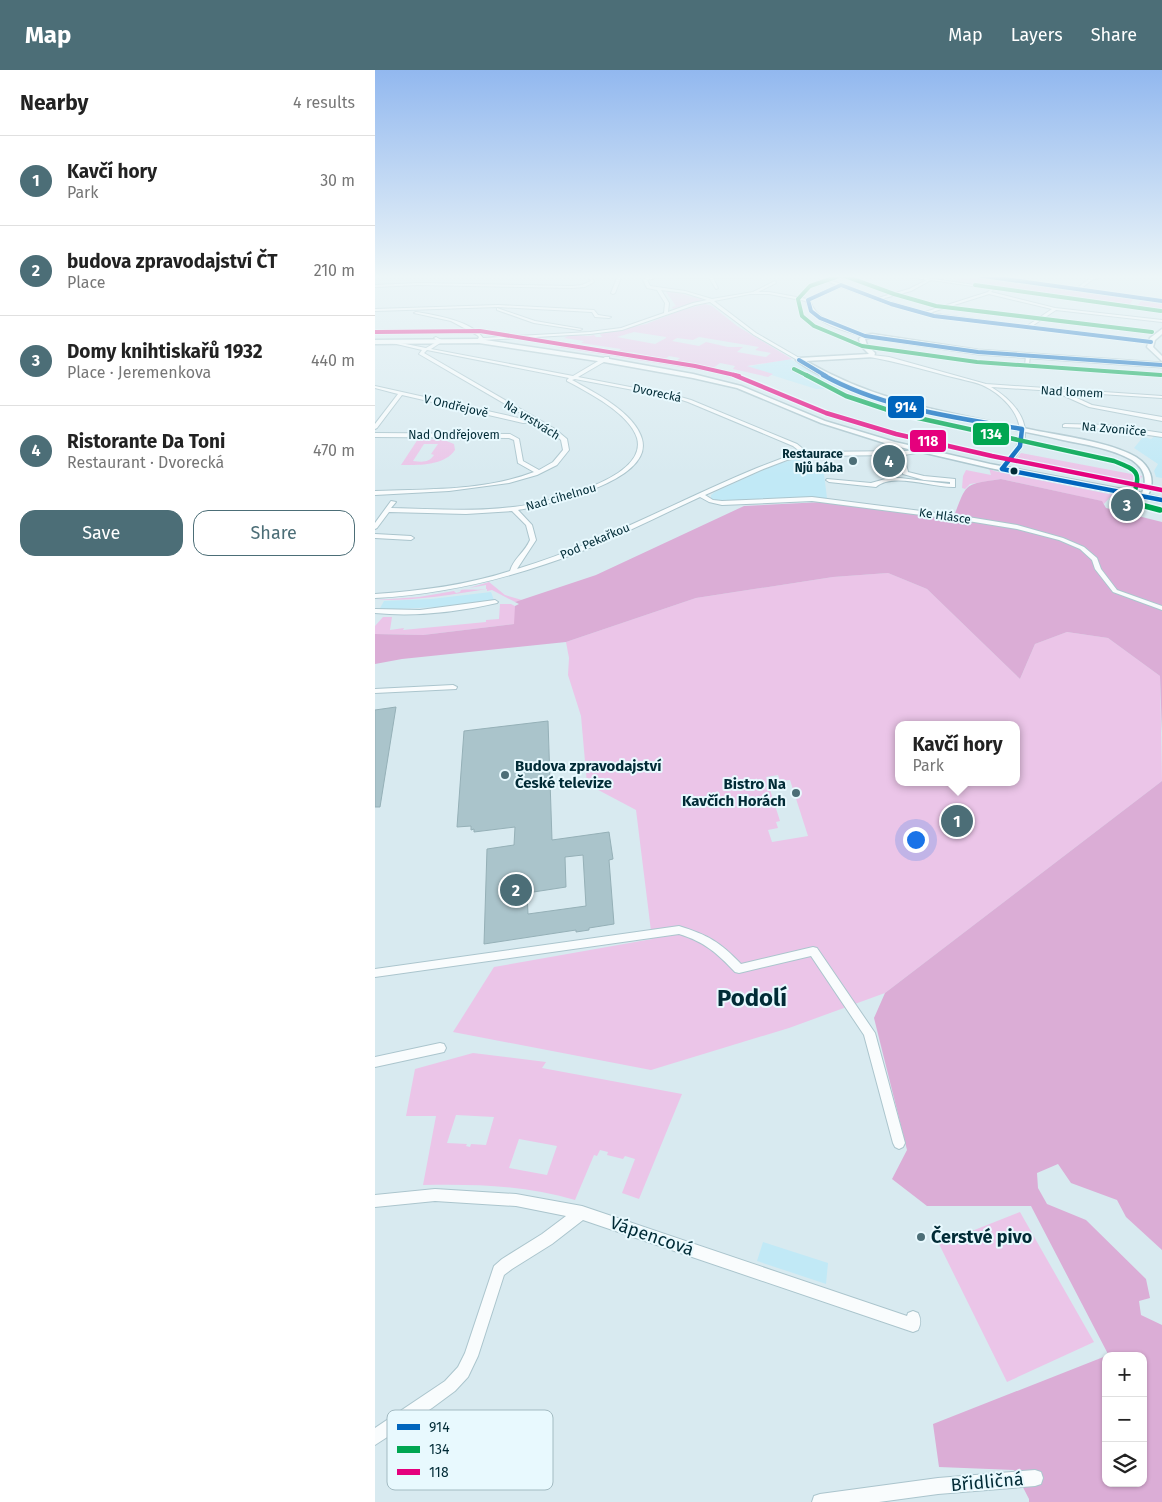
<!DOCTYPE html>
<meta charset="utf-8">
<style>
body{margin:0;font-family:"Fira Sans",sans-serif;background:#f2f2f2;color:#222}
.controls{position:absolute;right:15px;bottom:15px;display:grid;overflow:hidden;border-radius:10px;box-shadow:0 1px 4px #0004}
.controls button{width:45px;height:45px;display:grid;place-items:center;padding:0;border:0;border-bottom:1px solid #e0e0e0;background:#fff;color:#222;font:25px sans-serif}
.you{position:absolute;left:540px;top:769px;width:18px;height:18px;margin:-12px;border:4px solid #fff;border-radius:50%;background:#1a73e8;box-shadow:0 0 0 8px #1a73e833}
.badge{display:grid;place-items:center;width:32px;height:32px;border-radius:50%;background:#4c6e77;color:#fff;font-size:16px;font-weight:700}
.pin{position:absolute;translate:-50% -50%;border:2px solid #fff;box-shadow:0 1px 5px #0006}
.popup{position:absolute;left:520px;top:651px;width:125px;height:65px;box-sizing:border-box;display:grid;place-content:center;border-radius:10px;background:#fff;filter:drop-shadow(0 1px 4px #0005);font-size:16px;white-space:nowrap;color:#767676}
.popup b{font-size:19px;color:#222}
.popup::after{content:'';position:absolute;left:50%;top:100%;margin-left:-10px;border:10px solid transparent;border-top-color:#fff}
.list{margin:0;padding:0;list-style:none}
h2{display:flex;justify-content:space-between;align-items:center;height:65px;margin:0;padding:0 20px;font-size:21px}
h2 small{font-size:16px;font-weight:400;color:#767676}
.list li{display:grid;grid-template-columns:32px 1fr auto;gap:15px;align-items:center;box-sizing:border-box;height:90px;padding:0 20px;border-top:1px solid #e0e0e0}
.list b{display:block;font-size:19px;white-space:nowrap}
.list p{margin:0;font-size:16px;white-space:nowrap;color:#767676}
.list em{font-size:16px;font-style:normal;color:#767676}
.actions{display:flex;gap:10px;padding:15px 20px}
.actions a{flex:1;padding:11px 0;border:1px solid #4c6e77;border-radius:15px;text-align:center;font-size:18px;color:#4c6e77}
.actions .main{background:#4c6e77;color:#fff}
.icon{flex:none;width:28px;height:28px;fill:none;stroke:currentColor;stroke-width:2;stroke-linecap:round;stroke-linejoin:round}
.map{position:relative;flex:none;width:787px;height:1432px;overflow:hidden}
header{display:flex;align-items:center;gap:30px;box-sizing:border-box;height:70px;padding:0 25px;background:#4c6e77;color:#fff}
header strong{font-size:24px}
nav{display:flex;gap:28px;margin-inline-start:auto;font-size:18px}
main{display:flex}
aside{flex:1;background:#fff}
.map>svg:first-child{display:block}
.built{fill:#c1e9f6}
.green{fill:#ebc5e8;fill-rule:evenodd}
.forest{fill:#dbadd6}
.building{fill:#aac4cb;stroke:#95b0b7;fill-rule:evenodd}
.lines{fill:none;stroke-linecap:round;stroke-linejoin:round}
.minor-casing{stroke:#abc5cd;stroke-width:2}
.tertiary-casing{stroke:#abc5cd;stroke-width:3}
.minor{fill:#f9fcfd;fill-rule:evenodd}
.tertiary{fill:#f9fcfd;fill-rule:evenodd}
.bus-1-far1-casing{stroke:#e8f9fe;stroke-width:5.5}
.bus-1-casing{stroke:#e8f9fe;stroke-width:7}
.bus-2-far2-casing{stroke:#e8f9fe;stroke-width:5.5}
.bus-2-far1-casing{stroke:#e8f9fe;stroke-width:7}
.bus-2-casing{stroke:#e8f9fe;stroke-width:9}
.bus-3-far1-casing{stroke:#e8f9fe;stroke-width:5.5}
.bus-3-casing{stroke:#e8f9fe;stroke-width:7}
.bus-1-far1{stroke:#0065bd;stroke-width:4}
.bus-1{stroke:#0065bd;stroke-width:4.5}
.bus-2-far2{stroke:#00a651;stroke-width:4}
.bus-2-far1{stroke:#00a651;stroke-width:4.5}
.bus-2{stroke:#00a651;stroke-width:5.5}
.bus-3-far1{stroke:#e5007d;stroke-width:4}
.bus-3{stroke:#e5007d;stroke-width:4.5}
.poi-dot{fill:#4c6e77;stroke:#e8f9fe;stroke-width:2}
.bus-dot{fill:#012b36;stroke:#e8f9fe;stroke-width:2}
.labels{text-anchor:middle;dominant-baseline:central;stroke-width:4;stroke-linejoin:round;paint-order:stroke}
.far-street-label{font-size:12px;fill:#012b36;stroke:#e8f9fe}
.far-poi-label{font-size:12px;font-weight:bold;fill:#012b36;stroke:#e8f9fe;text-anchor:end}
.poi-label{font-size:15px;font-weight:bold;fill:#012b36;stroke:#e8f9fe;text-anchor:start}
.near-street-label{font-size:18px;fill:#012b36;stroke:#e8f9fe}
.near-poi-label{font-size:18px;font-weight:bold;fill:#012b36;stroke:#e8f9fe;text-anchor:start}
.near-district-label{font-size:24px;font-weight:bold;fill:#012b36;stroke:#e8f9fe}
.key{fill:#e8f9fe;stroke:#a3bbc2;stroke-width:1}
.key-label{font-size:14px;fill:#012b36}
.line-badge{stroke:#e8f9fe;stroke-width:2}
.badge-label{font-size:14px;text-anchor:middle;font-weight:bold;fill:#fff}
</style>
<header>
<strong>Map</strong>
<nav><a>Map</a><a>Layers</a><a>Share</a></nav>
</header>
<main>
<aside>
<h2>Nearby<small>4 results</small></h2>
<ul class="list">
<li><span class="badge">1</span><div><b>Kavčí hory</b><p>Park</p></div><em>30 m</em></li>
<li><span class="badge">2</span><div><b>budova zpravodajství ČT</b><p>Place</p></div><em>210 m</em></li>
<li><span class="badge">3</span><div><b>Domy knihtiskařů 1932</b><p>Place · Jeremenkova</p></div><em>440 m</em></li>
<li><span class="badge">4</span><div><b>Ristorante Da Toni</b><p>Restaurant · Dvorecká</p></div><em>470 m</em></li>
</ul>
<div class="actions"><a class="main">Save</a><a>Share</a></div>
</aside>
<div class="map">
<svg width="787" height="1432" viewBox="0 0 787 1432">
<rect width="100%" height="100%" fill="#d8eaf0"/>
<path class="built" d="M415 289 448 308 470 319H441L371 297Z
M780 366 787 367V408L781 407 779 401 783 394 759 378 768 367 776 369Z
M425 388V395L449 404 452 428 351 432 336 429V425L340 422 402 394Z
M116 522 119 530 63 537 4 540 9 531 56 529Z
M388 1172 453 1193 451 1214 382 1191Z"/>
<path class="green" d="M583 205 759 228 754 235 762 236 766 231 787 234V240L775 238 773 240 586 213 578 207Z
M287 221 309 223 308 224 328 230 298 239 297 237 301 236 291 222Z
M330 234 337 236 362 256 417 289 372 296 398 304 393 307 358 299 360 296 345 293 334 301H330L182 277 210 276 207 279 239 284 246 279 206 273 209 271 189 268C198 262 209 268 219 265L221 267H227L225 264 271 254 307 240ZM259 262 291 267V268L280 274 242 267ZM324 267 384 277 380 280 396 283 391 287 362 282 368 277H353L331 272 324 276 297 271 302 268 318 270ZM256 282 290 289 294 286 305 288 297 294 251 285Z
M43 369 69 370 79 374 80 380C69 396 44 395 26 395ZM49 374H63L56 384 59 385C54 393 47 392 38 391Z
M646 383 767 406 763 415 757 416 639 392Z
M614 398 619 401 739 425 740 426 738 428 739 426 737 425 729 434 726 431 626 409 595 414 590 419 587 418 588 406 591 400 616 405Z
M513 503 552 519 645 609 660 574 692 562 733 568 785 606 787 711 510 923 414 958 276 1000 78 962 119 897 277 869 261 740 212 714 206 646 193 605 194 588 191 572 321 528 458 507ZM523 655H641V712H523ZM403 705 405 711 415 710 433 766 397 772 393 760 403 758 401 752 405 751 391 707Z
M114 512 130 525 147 530 140 532 117 520 112 521V519C76 525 37 531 1 530L44 527 79 521 81 523 85 522 86 520 81 521C92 518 101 521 111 519V515L94 518Z
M125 534H136L140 536V554L48 565 0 564V556L8 547H17L15 560 29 558 28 560 111 552V550L124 549Z
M98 983 171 992 167 998 307 1024 264 1129 247 1123 260 1089 250 1086 248 1089 232 1085 233 1082 225 1080 222 1086 219 1085 200 1130C150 1115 100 1114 48 1115L61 1046H31L40 999ZM81 1045 119 1047 111 1075 96 1074 95 1077 91 1076 92 1074 72 1073ZM144 1069 182 1076 172 1105 134 1098Z
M645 1142 719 1272 632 1312 564 1174Z"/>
<path class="forest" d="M626 409 727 431 731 438 787 452V663L785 606 733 568 692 562 660 574 645 609 552 519 513 503 458 507 321 528 191 572 27 589 0 594V564L48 565 139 554 140 536 144 534 140 532 221 505 369 436 447 432 578 448C593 412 587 415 626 409Z
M787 711V1180L751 1147 742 1130 696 1113 683 1094 662 1103 663 1118 672 1134 711 1150 771 1209 775 1228 764 1231 766 1245 787 1255V1432H654V1429L639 1400 564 1397 558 1354 731 1286V1413H768V1286H731L733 1284 656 1136H552L517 1109 532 1080 499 948 510 923Z"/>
<path class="building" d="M744 429 762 433 758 441 741 438Z
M21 637 5 737H0V640Z
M173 651 177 770 234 762 238 789 234 790 239 854 214 858V860L201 862V860L109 874 112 779 139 775 140 757 99 762V759L96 760V756L82 757 89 661ZM208 785 211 836 153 844 152 823 191 817 190 787Z"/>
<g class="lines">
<g class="minor-casing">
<path id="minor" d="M211 205H215L219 212 210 217 197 218 43 215 0 217V215L43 213 197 216 207 215 216 211Z
M240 205H244L246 208 240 223 238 224 236 223 242 208Z
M286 205H387L376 208H338L343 218 341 219 334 208 286 207 272 210 275 216 310 221 337 229 378 222 400 211 401 213 383 222H394L432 229 462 215 436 205H441L503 228 534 219 552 210 523 205H531L620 218 618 219 556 210 536 221 506 229 550 242 613 222 616 219 618 220 616 222 680 238 787 250V252L681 240 657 256 778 271 776 273 559 247 515 235 466 217 435 230C441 253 472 258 491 265L490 267C470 261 437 254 431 231L394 224H375L339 231 381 263 426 289 424 291 379 265 335 232 320 235 247 260 215 264 107 270 104 272 102 271 104 267 102 265 76 251 39 243 41 242C60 245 97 251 108 268L215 262 246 258 289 243 290 233 282 220 272 218 268 210 271 207ZM286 220 310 223 332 230 318 233 293 242 294 233ZM614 224 677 239 652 256 554 243Z
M727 205H732L717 210 704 220 701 219 715 208Z
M123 235 219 240 223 245 236 247 234 248 220 247 217 242 123 237 0 241V239Z
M122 238 160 251 207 259 205 260 159 253 122 240Z
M61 267 68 271 56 279 198 306 230 287H234V289L203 307 302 326 316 330 422 374 432 382 532 381C537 381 542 376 547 377V379L541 383 529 385 533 402 549 406 580 409V417C558 418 518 402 501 417L454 412 451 410 452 409 496 413 514 408H525L575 414V412L549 410 528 404 523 385 431 386 412 390 386 400 330 425 338 430 347 431 437 427 593 447 642 455 688 468 709 477 722 488 726 499 742 520 787 536V540L738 522 720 499 717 490 705 479 684 470 642 459 593 451 437 431 347 435 334 432 325 427C286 445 247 465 207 481 140 507 72 524 0 528V524C46 521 91 515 135 501 138 489 150 482 155 470L151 455 137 441 91 444 14 442 2 458 0 459V453L16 431 21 432 16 438C57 439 98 442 138 437 166 434 274 410 262 368 254 343 214 323 192 311V310L194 308 52 280 49 283 180 359 192 369 194 380 182 395 162 405 134 413 74 421 0 425V421C52 419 110 421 159 402L143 393 139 370 134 368 0 367V363L135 364 144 369 148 391 164 400 178 392 188 380 186 370 176 361 161 352 148 353 27 325 2 358 0 359V354L23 324 0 318V316L148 349H156L44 284 47 280 13 272 15 271 51 278 63 271 59 268ZM200 309 301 328 313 332 418 376 427 383 408 388 382 398C302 431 225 474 142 499L161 470 157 455 143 440C172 435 279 411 267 369 260 343 219 322 197 310Z
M497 285 514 287 611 314 787 326V328L616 317C635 328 657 350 648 374 645 384 635 392 629 400L627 401 624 399C632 389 645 377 645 364 646 342 625 323 607 315 597 311 584 309 573 306 547 299 522 292 495 287Z
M653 285 655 286 654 295 652 296 650 295 651 286Z
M685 322H689L717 335 787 347V351L714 337 685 324Z
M690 354 733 355 787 363V367L733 359 688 357V355Z
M0 464 36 466 39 468 36 470 0 468Z
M120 530 123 532 122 533C83 542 40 547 0 543V539L45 540Z
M78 615 82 617 81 619 0 623V619Z
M304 856C333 865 345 872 366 894L438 877 442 878 500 963 530 1073 528 1077 524 1079 520 1077 518 1073 489 965 436 886 364 903 360 902C342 883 330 872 304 864L0 907V899Z
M65 973 69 974 71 978 69 982 0 997V987Z
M60 1119 141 1124 207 1136 532 1246 533 1243 538 1241 543 1243C546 1249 546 1254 543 1260L538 1262 208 1150 177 1174 137 1199 129 1205 103 1286 93 1307 80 1321 57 1338 0 1375V1358L70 1311 83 1297 90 1283 119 1196 127 1189 167 1164 191 1146 141 1136 60 1131 0 1137V1125Z
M660 1400 666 1402 668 1408 666 1414 660 1416 563 1424 504 1432H437L439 1426 445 1424 563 1408Z"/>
</g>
<g class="tertiary-casing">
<path id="tertiary" d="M599 205 787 230V232L601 206Z
M787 259V264L780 270 778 277 787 286V291L772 277 775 268Z
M497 264 603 280 787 293V297L603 284 497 268 490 269 492 275 500 283 499 287 431 291C505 334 576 343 658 360 688 366 735 372 761 387 775 396 781 410 773 425L787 428V432L615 398 516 375 446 353 362 318 318 308 229 292 104 273 0 274V270L104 269 229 288 318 304 366 316 450 351 520 372 615 394 767 423C773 409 769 398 757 390 736 378 711 375 688 370 613 352 535 346 464 314 450 307 433 300 421 290L424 288 494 284 486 276 484 269 488 265Z"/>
</g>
<use href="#minor" class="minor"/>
<use href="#tertiary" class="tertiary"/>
<g class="bus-1-far1-casing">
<path id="bus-1-far1" d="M601 205 787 231
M776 272 559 246 516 234 466 215 433 230 436 241 445 248 490 266 603 282 787 295
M424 290 451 306"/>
</g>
<g class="bus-1-casing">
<path id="bus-1" d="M448 305C509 339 580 347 647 359
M647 359 645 376 627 399 787 430"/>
</g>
<g class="bus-2-far2-casing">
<path id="bus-2-far2" d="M600 215 786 241
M777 262 561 236 519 224 467 205 435 216 423 229 427 246 439 256 487 276 602 292 786 305
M419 299 433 306"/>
</g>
<g class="bus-2-far1-casing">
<path id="bus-2-far1" d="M431 305 471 326 525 344 739 391C764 401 766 402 758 427L764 436"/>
</g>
<g class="bus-2-casing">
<path id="bus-2" d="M762 434 785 440"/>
</g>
<g class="bus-3-far1-casing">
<path id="bus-3-far1" d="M0 262 105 261 320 296 364 306"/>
</g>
<g class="bus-3-casing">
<path id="bus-3" d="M359 305 451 343 521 364 617 386 787 420"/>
</g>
<use href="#bus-1-far1" class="bus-1-far1"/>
<use href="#bus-1" class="bus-1"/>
<use href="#bus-2-far2" class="bus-2-far2"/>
<use href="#bus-2-far1" class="bus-2-far1"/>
<use href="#bus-2" class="bus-2"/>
<use href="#bus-3-far1" class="bus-3-far1"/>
<use href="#bus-3" class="bus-3"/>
</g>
<linearGradient id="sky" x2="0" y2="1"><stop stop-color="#92b8ef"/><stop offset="0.51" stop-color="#edf6f8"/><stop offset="1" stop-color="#edf6f8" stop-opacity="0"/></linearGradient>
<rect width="787" height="405" fill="url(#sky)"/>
<g class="poi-dot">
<circle cx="478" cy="391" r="5"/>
<circle cx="130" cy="705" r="5"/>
<circle cx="421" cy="723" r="5"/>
<circle cx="546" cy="1167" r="5"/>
</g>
<circle class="bus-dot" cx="639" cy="401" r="4.5"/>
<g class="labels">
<g class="far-street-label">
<text transform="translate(697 322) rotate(3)">Nad lomem</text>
<text transform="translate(282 323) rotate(12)">Dvorecká</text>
<text transform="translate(81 336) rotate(13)">V Ondřejově</text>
<text transform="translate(157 350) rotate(32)">Na vrstvách</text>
<text transform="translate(739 359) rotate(5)">Na Zvoničce</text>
<text x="79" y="365">Nad Ondřejovem</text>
<text transform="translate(186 427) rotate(-16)">Nad cihelnou</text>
<text transform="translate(570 446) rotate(8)">Ke Hlásce</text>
<text transform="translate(220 471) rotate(-23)">Pod Pekařkou</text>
</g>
<g class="far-poi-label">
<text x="468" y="384">Restaurace<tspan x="468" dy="14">Njů bába</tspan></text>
</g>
<g class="poi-label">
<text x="140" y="696">Budova zpravodajství<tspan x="140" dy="17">České televize</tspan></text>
<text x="411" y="714" text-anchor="end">Bistro Na<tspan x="411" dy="17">Kavčích Horách</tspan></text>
</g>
<g class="near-street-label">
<text transform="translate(277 1166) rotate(19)">Vápencová</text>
<text transform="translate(612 1412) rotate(-5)">Břidličná</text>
</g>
<g class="near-poi-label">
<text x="556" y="1167">Čerstvé pivo</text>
</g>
<g class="near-district-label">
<text x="377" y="928">Podolí</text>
</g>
</g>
<rect x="12" y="1340" width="166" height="80" rx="8" class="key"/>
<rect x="22" y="1354" width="23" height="6" fill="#0065bd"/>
<rect x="22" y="1376" width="23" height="7" fill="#00a651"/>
<rect x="22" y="1399" width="23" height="6" fill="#e5007d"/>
<g class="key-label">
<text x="54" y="1362">914</text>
<text x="54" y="1384">134</text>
<text x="54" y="1407">118</text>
</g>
<g class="line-badge">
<rect x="512" y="325" width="38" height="24" rx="5" fill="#0065bd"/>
<rect x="597" y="352" width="38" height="24" rx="5" fill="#00a651"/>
<rect x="534" y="359" width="38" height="24" rx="5" fill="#e5007d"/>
</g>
<g class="badge-label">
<text x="531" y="342">914</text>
<text x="616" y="369">134</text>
<text x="553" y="376">118</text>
</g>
</svg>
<div class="controls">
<button>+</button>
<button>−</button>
<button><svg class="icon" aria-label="layers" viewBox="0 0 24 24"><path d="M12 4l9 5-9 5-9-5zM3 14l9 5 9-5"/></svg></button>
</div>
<div class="you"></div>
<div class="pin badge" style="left:582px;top:751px">1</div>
<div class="popup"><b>Kavčí hory</b>Park</div>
<div class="pin badge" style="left:141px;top:820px">2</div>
<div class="pin badge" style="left:752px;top:435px">3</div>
<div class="pin badge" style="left:514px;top:391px">4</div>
</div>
</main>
